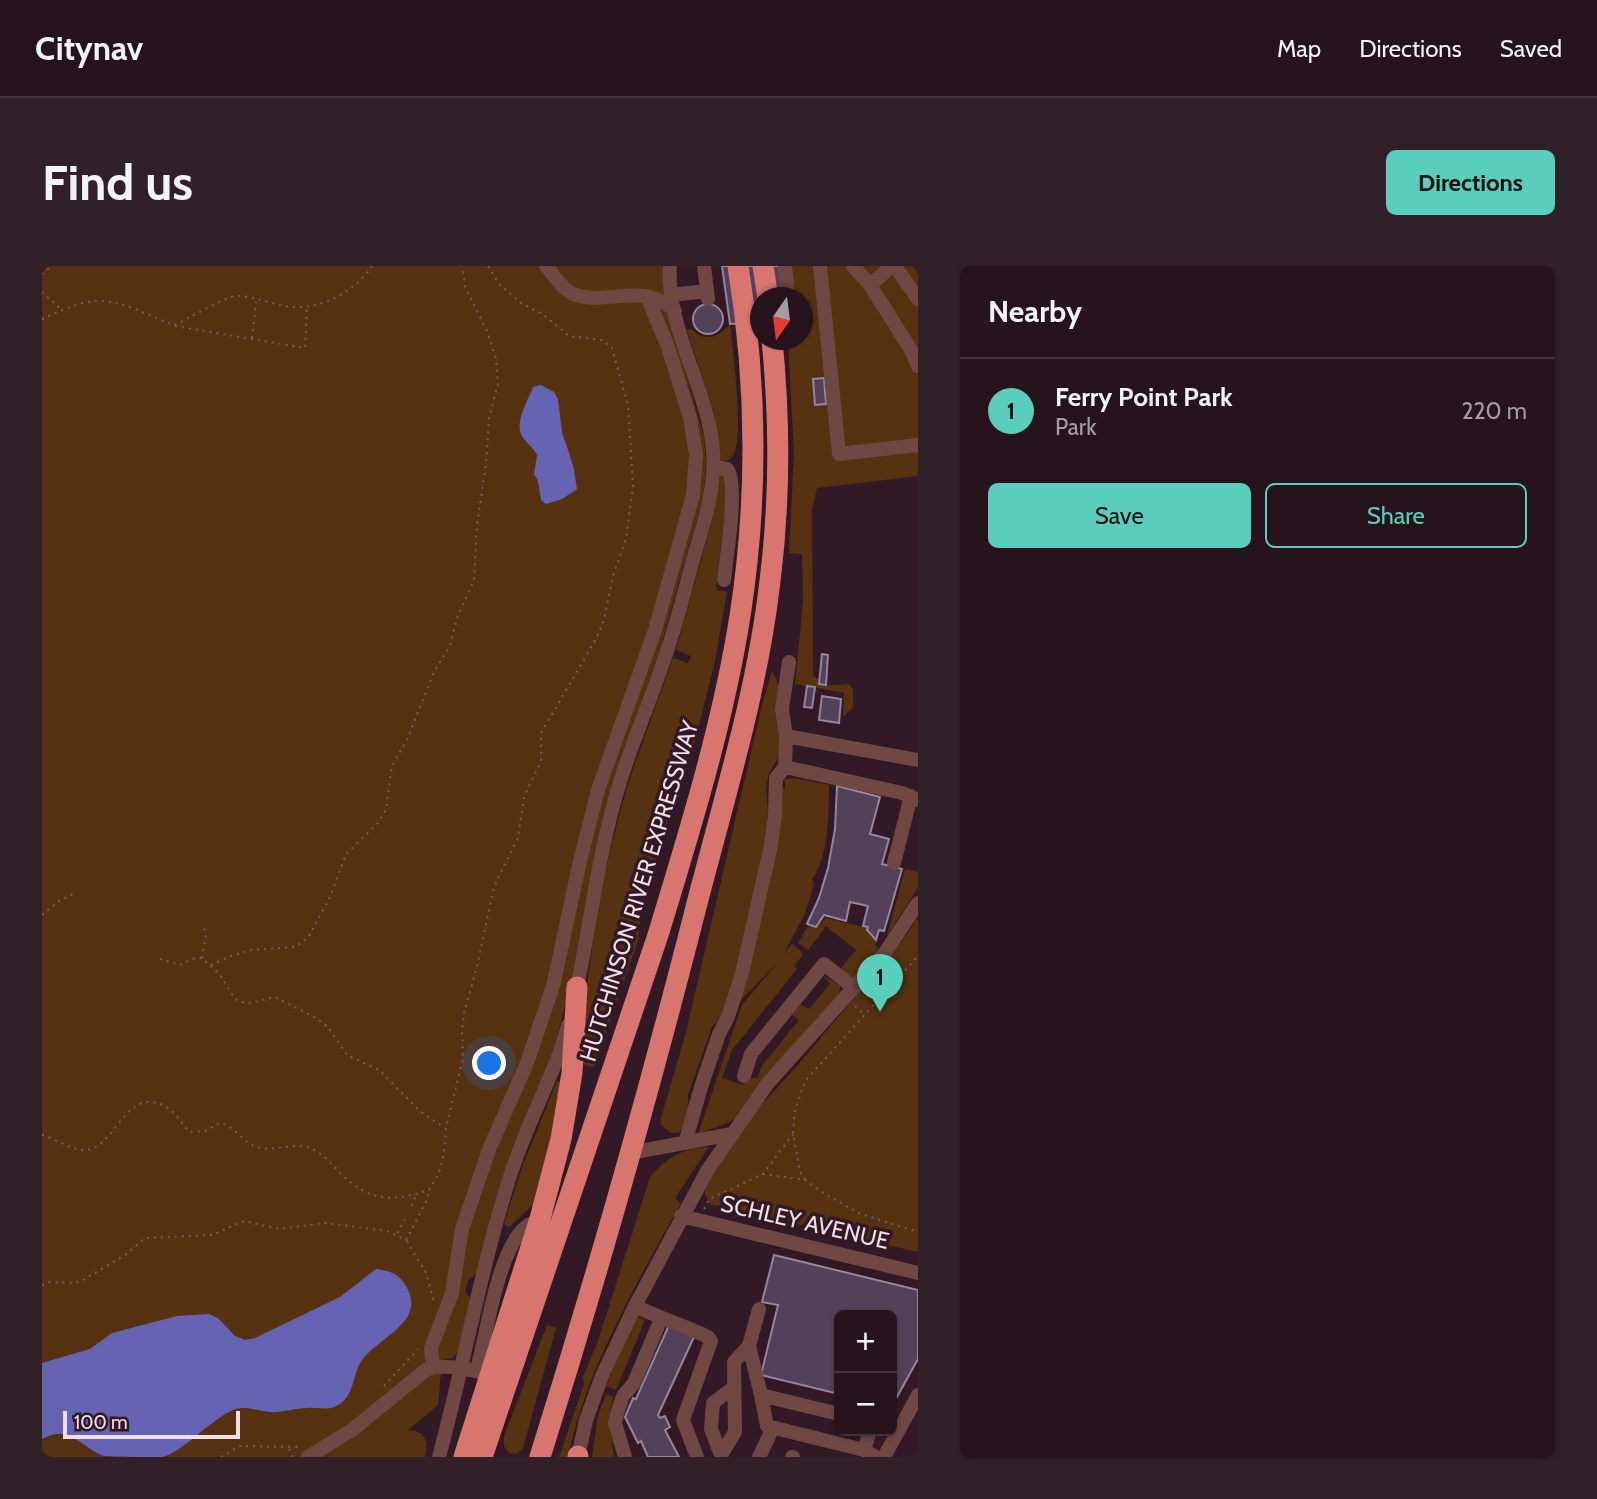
<!DOCTYPE html>
<meta charset="utf-8">
<style>
body{margin:0;font-family:Cabin,sans-serif;background:#322029;color:#f1f3f6}
.controls{position:absolute;right:21px;bottom:21px;display:grid;overflow:hidden;border-radius:10px;box-shadow:0 2px 5px #0004}
.controls button{width:63px;height:63px;display:grid;place-items:center;padding:0;border:0;border-bottom:2px solid #42323b;background:#26131c;color:#f1f3f6;font:35px sans-serif}
.compass{position:absolute;left:708px;top:21px;width:63px;height:63px;border-radius:50%;background:#26131c;box-shadow:0 2px 5px #0004;rotate:194deg}
.scale{position:absolute;left:21px;bottom:18px;width:177px;box-sizing:border-box;padding-left:7px;border:4px solid #f0dee5;border-top:0;font-size:19px;line-height:24px;white-space:nowrap;color:#f0dee5;-webkit-text-stroke:5px #321925;paint-order:stroke}
.you{position:absolute;left:448px;top:798px;width:24px;height:24px;margin:-18px;border:5px solid #fff;border-radius:50%;background:#1a73e8;box-shadow:0 0 0 10px #1a73e833}
.badge{display:grid;place-items:center;width:46px;height:46px;border-radius:50%;background:#5acebd;color:#111;font-size:23px;font-weight:700}
.pin{position:absolute;translate:-50% -58px;filter:drop-shadow(0 2px 4px #0008)}
.pin::after{content:'';position:absolute;top:37px;width:24px;height:21px;background:inherit;clip-path:polygon(0 0,100% 0,50% 100%)}
.list{margin:0;padding:0;list-style:none}
h2{display:flex;justify-content:space-between;align-items:center;height:91px;margin:0;padding:0 28px;font-size:30px}
h2 small{font-size:23px;font-weight:400;color:#a49ea3}
.list li{display:grid;grid-template-columns:46px 1fr auto;gap:21px;align-items:center;box-sizing:border-box;height:105px;padding:0 28px;border-top:2px solid #42323b}
.list b{display:block;font-size:26px;white-space:nowrap}
.list p{margin:0;font-size:23px;white-space:nowrap;color:#a49ea3}
.list em{font-size:23px;font-style:normal;color:#a49ea3}
.actions{display:flex;gap:14px;padding:21px 28px}
.actions a{flex:1;padding:16px 0;border:2px solid #5acebd;border-radius:10px;text-align:center;font-size:24px;color:#5acebd}
.actions .main{background:#5acebd;color:#111}
.map{position:relative;flex:none;width:876px;height:1191px;overflow:hidden;border-radius:10px}
header{display:flex;align-items:center;gap:42px;box-sizing:border-box;height:98px;padding:0 35px;background:#26131c;border-bottom:2px solid #42323b}
header strong{font-size:33px}
nav{display:flex;gap:38px;margin-inline-start:auto;font-size:24px}
.intro{display:flex;align-items:center;justify-content:space-between;box-sizing:border-box;height:168px;padding:0 42px}
h1{margin:0;font-size:49px}
.button{padding:18px 32px;border-radius:10px;background:#5acebd;color:#111;font-size:24px;font-weight:700}
main{display:flex;gap:42px;padding:0 42px}
aside{flex:1;background:#26131c;border-radius:10px;box-shadow:0 2px 5px #0004}
.map>svg:first-child{display:block}
.green{fill:#573210}
.water{fill:#6763b4}
.building{fill:#524158;stroke:#97849e;stroke-width:2}
.lines{fill:none;stroke-linecap:round;stroke-linejoin:round}
.path{stroke:#725c66;stroke-width:2;stroke-dasharray:2 5;stroke-linecap:butt}
.minor{stroke:#6f4743;stroke-width:14}
.highway{stroke:#d8756e;stroke-width:21}
.labels{text-anchor:middle;dominant-baseline:central;stroke-width:7;stroke-linejoin:round;paint-order:stroke}
.street-label{font-size:23px;fill:#f0dee5;stroke:#321925}
</style>
<header>
<strong>Citynav</strong>
<nav><a>Map</a><a>Directions</a><a>Saved</a></nav>
</header>
<div class="intro"><h1>Find us</h1><a class="button">Directions</a></div>
<main>
<div class="map">
<svg width="876" height="1191" viewBox="0 0 876 1191">
<rect width="100%" height="100%" fill="#321925"/>
<path class="green" d="M0 0H621L623 43 628 52 662 171 664 197 661 232 617 387 581 486 562 546 528 720 515 771 504 803 469 884 453 935 436 1006 426 1015 423 1026 429 1032 417 1085 411 1092 400 1094 396 1139 366 1164C383 1165 387 1175 383 1191H0Z
M749 0H876V210L775 222 770 243 771 410 786 419 807 418 811 423V442L801 451 802 427 753 418 761 336 760 288 747 287 752 188 746 74H760V32L741 31Z
M688 58C691 87 701 160 693 185 691 191 687 194 682 197H679L672 147 645 64 650 63C663 78 677 70 688 58Z
M679 206 686 214 674 324 685 326 673 395 653 476 637 517 599 648 596 675 552 801 543 799 537 794C545 712 555 630 577 550 591 496 613 445 631 392L646 397 649 390 634 384 669 258Z
M730 405 738 421 734 445 738 480 735 494 727 507 724 522 726 547 721 594 691 716 679 751 670 761 646 829 647 845 643 861 636 867H629L619 859V852L644 766 720 439Z
M753 512 787 519C786 550 788 587 770 613L772 619 762 650 741 689 750 678 759 685 760 690 752 700 755 703 690 784 680 812 701 819 707 812H716L719 801 757 754 750 749 758 738 767 743 788 718 781 709 798 720 797 732 695 851 688 856 656 868 700 739 736 696 698 735 740 523H743V513Z
M863 603 876 606V622L845 670Z
M876 651V986L668 938 663 928V919L716 843 755 800 860 675Z
M784 652 825 662 824 665 834 676 833 679 837 682 815 710 809 713 800 707V701L814 684 784 660 766 684 756 677 766 660 774 662Z
M515 815H520L499 931 467 961 462 958 480 901Z
M667 881 633 932 639 937C597 1013 543 1106 526 1191H517L542 1118 541 1111 556 1075 608 911C625 891 641 882 667 881Z
M595 1050 603 1054 574 1124 564 1120Z
M505 1059 514 1062 481 1182 475 1188 467 1187 462 1180V1170Z
M564 1128 571 1131 567 1149 572 1191H550L556 1150Z"/>
<path class="water" d="M499 119 512 126 516 133 520 166 531 199 535 223 520 233 504 238 499 234 496 215 492 208 495 189C491 181 485 178 480 170 472 156 486 135 491 121Z
M334 1003C348 1005 356 1007 364 1020 385 1056 338 1070 320 1094 310 1108 313 1130 296 1139 287 1145 276 1141 265 1142 253 1142 240 1147 228 1146 217 1145 202 1139 191 1144 172 1151 138 1188 120 1191 110 1191 71 1191 62 1190 38 1181 28 1157 0 1173V1097L48 1083 70 1067 135 1050 167 1048 176 1052 193 1070 203 1074 213 1072 298 1031Z"/>
<path class="building" d="M680 0H737L741 32H718V56L688 58Z
M651 53a15 15 0 1 1 30 0a15 15 0 1 1-30 0Z
M782 112 784 138 773 139 771 113Z
M780 388 786 389 784 419 777 418Z
M765 420 773 421 770 442 762 441Z
M780 430 799 433 797 457 777 454Z
M795 520 838 531 828 568 847 573 840 598 860 603 842 665 837 664 834 674 825 664 826 661 821 660 826 640 808 636 804 655 782 649 774 661 765 658 777 632 786 602 793 563Z
M732 989 876 1024V1093L850 1140V1049H797V1128L719 1109 736 1039 720 1036Z
M627 1059 652 1071 616 1149 618 1152 623 1150 628 1161 623 1164 637 1191H606L599 1175 596 1177 583 1151 591 1132 594 1133Z"/>
<g class="lines">
<path class="path" d="M0 8 9 0
M0 26 20 44
M0 53C17 46 39 34 58 35 82 35 109 51 132 59 145 54 184 30 195 30 210 30 227 37 242 40 276 46 312 27 330 0
M133 60 263 82 265 42
M210 72 214 36
M0 649 18 634 32 628
M160 692 164 668 161 659
M118 693 138 699 153 692H160L178 709 193 733 199 736 209 737 233 731 274 752 286 761 305 789 337 804 378 845 403 862
M169 699 191 689 209 684 253 681 266 672 288 631 304 588 335 558 344 544 349 505 352 496 365 474 392 406 408 380 415 352 432 314 435 259 444 198 447 152 456 118 454 92 445 65 423 21 420 0
M813 740 822 748
M0 869C14 873 27 883 41 884 74 886 83 815 126 842 135 848 140 859 148 866L163 865 178 857C194 860 201 879 219 882 237 885 255 875 273 884 282 890 290 898 297 906 327 935 347 937 387 924L397 907 402 887 404 862 421 792 420 763 422 747 435 701 451 625 456 612 476 572 482 531 499 495V467L554 373 562 354 571 310 584 273 591 220 586 139 570 82 560 74 527 70 502 49 479 37 457 18 446 0
M721 908 763 914 786 930 819 948 876 966
M763 914 758 906 751 867 753 844 763 815 876 690
M370 940 374 929
M662 943 667 933 721 908 751 868
M355 967 363 953
M365 975 384 1007 392 1036
M0 1019 8 1016 32 1017 41 1014 83 989 103 972 170 969 202 955 237 963 284 957 345 965 364 974 386 932 387 924
M342 1120 376 1083
M247 1183 251 1191
M179 1191 198 1180 256 1181"/>
<path class="minor" d="M504 0C512 9 520 23 531 28 563 41 601 14 633 45
M662 0 666 33
M743 0 746 25
M778 0 797 188 876 179
M811 0 828 19 850 0
M853 0 876 33
M828 19 869 84 876 100
M629 29 665 25
M672 201 685 203C697 216 684 294 682 314
M744 470 876 494
M743 501 744 470 740 443 747 396
M852 597 869 530
M533 730C549 658 556 586 578 516 591 474 609 433 623 391 634 360 642 327 651 294 659 266 669 237 671 207 677 136 623 70 628 0
M702 810 709 788 782 698 812 722
M643 877 660 818 677 768 686 751 700 707 728 584 733 550 734 512 743 501 860 527 876 534
M588 887 690 868
M639 950 876 1007
M593 1040C617 1052 641 1059 666 1071L669 1075 641 1154 655 1191
M717 1043 707 1080 719 1129 797 1148
M391 1101 389 1082 410 1027 420 963 448 881 485 797 511 720 538 595 556 524 613 364 651 229 654 189 648 152 626 81 605 30
M435 1103C445 1066 454 998 477 968 483 960 490 956 499 953
M691 1122 671 1137 669 1163 679 1189 693 1166 692 1096 707 1080
M719 1129 725 1160 822 1184
M828 1165 822 1184 834 1191
M266 1191 310 1164 385 1103C407 1097 433 1105 454 1110
M397 1191C422 1098 439 1002 468 910 484 858 512 811 526 759
M536 1191 544 1154 560 1110 593 1040 665 905 726 817 842 688 876 637
M583 1191 573 1157 575 1147 581 1130 592 1117 619 1053
M717 1191 731 1162
M750 1191H751
M842 1191 876 1129"/>
<path class="highway" d="M721 0 726 32
M422 1191 498 953 519 873 530 807 535 721
M440 1191 616 669C648 564 681 458 698 350 716 234 715 116 696 0
M498 1191C554 1013 605 833 651 653 679 542 715 430 728 315 738 235 738 154 730 74
M536 1191V1190"/>
</g>
<g class="labels">
<g class="street-label">
<text transform="translate(597 625) rotate(-73)">HUTCHINSON RIVER EXPRESSWAY</text>
<text transform="translate(763 956) rotate(13)">SCHLEY AVENUE</text>
</g>
</g>
</svg>
<div class="controls">
<button>+</button>
<button>−</button>
</div>
<svg class="compass" viewBox="-18 -18 36 36"><path d="M0-13l5 13h-10z" fill="#e53935"/><path d="M0 13l5-13h-10z" fill="#a49ea3"/></svg>
<div class="scale">100 m</div>
<div class="you"></div>
<div class="pin badge" style="left:838px;top:746px">1</div>
</div>
<aside>
<h2>Nearby<small></small></h2>
<ul class="list">
<li><span class="badge">1</span><div><b>Ferry Point Park</b><p>Park</p></div><em>220 m</em></li>
</ul>
<div class="actions"><a class="main">Save</a><a>Share</a></div>
</aside>
</main>
